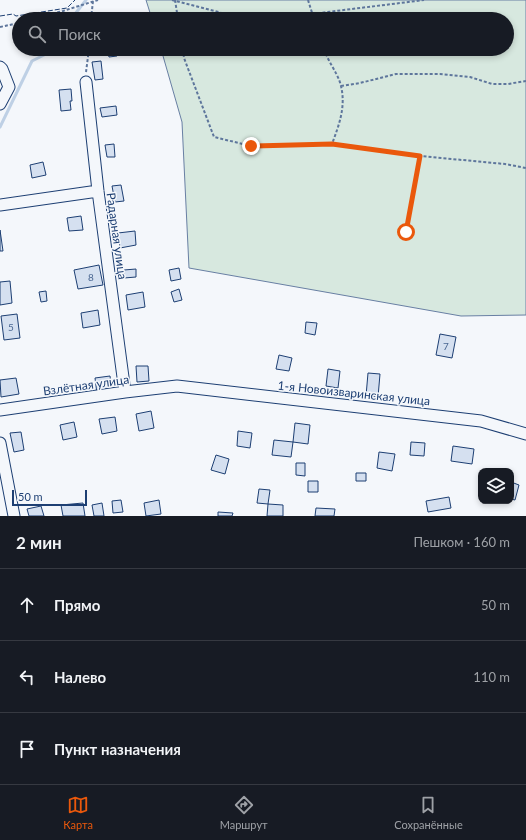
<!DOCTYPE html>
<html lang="ru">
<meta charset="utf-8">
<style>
body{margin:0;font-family:Lato,sans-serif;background:#20242c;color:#f1f3f6}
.controls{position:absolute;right:12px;bottom:12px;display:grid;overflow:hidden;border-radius:8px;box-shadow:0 2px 6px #0003}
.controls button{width:36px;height:36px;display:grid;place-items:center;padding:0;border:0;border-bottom:1px solid #363941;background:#171b24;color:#f1f3f6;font:20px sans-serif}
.scale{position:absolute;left:12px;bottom:10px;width:75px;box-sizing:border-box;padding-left:4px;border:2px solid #1d3f73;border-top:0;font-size:11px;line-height:14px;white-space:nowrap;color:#1d3f73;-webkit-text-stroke:3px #f4f7fb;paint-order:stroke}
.stop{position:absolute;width:12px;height:12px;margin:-9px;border:3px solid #ea580c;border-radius:50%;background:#fff}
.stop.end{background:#ea580c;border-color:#fff;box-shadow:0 1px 4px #0008}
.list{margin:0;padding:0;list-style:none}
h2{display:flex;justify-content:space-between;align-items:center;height:52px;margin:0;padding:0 16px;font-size:17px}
h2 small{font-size:13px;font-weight:400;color:#9ea1a6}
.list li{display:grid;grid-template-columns:26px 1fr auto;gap:12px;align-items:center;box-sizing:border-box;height:72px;padding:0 16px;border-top:1px solid #363941}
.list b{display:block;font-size:15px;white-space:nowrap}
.list em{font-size:13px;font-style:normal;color:#9ea1a6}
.icon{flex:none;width:22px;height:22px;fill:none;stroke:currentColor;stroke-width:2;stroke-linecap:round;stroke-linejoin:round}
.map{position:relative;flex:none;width:526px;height:516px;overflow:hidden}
.search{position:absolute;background:#171b24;box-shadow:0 2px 6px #0003;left:12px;right:12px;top:12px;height:44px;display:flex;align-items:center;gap:10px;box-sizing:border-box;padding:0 14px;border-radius:22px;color:#9ea1a6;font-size:15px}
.sheet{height:268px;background:#171b24}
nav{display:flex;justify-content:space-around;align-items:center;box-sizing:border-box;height:56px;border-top:1px solid #363941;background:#171b24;font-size:11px;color:#9ea1a6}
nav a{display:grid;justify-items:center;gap:2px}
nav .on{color:#ea580c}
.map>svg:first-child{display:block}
.green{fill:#d7e8df;stroke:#687fa3}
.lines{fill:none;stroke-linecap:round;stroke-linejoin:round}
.stream{stroke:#bed0e5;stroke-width:3}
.building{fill:#d5e0f0;stroke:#1d3f73}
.minor-casing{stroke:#1d3f73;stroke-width:13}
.path{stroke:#5e769c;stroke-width:2;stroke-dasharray:3 2;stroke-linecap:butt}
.minor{stroke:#f4f7fb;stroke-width:11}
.fence{stroke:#1d3f73;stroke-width:1;stroke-dasharray:5 2;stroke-linecap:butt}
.route{stroke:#ea580c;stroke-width:5}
.labels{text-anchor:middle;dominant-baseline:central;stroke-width:3;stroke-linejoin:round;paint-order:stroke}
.number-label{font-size:10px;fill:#4b6792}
.street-label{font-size:12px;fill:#1d3f73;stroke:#f4f7fb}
</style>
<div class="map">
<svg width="526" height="516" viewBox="0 0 526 516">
<rect width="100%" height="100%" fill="#f4f7fb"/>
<path class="green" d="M146 0H526V315L461 316 189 268 182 122 161 49H507V19H152Z"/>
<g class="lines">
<path class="stream" d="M71 19 86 0
M0 127 32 61 46 54 50 49"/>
</g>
<path class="building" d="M107 49H116L117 56 109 57Z
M101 61 103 79 95 80 92 62Z
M71 89 72 101H70L71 110 61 111 59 90Z
M116 106 117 115 102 117 100 108Z
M114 144 115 157H107L105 145Z
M43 162 46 175 32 178 30 165Z
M121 185 124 201 115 202 112 186Z
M81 216 83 230 69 231 67 218Z
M0 230 3 251H0Z
M135 231 136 245 120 248 118 233Z
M99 265 103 285 78 289 74 270Z
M179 268 181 279 171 281 169 270Z
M136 269V277L124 278V270Z
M10 281 12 303 0 305V282Z
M179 289 182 300 174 302 171 292Z
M46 291 47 301 41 302 39 292Z
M143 292 145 307 128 310 126 295Z
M98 310 100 325 83 328 81 313Z
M17 314 20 338 4 340 1 316Z
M306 322 317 323 315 335 305 333Z
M440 334 456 337 452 358 436 355Z
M279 355 292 358 289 371 276 369Z
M136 366H148L149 381 137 382Z
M328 369 340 371 338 388 326 386Z
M368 373 380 374 378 397 366 396Z
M110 376 112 392 97 394 95 378Z
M16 378 19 394 1 397 0 380Z
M151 411 154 428 139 431 136 414Z
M115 417 117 431 102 434 99 419Z
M74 422 77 437 63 440 60 425Z
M295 423 310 425 308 444 293 442Z
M238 431 252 433 250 448 237 446Z
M21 432 24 450 14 452 10 433Z
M274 440 293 442 291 457 272 455Z
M411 442 425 443 424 456 410 455Z
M453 446 474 449 472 464 451 461Z
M379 452 395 454 392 471 377 468Z
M216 455 229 459 225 474 211 470Z
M296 463H305V476L296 475Z
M356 473H366V481H356Z
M308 481H318V492H308Z
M511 482 519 485 515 500 511 499Z
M259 489 270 490 268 504 257 503Z
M449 497 451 508 428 512 426 501Z
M121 500 123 512 113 513 112 501Z
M159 500 161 514 146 516 144 503Z
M83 503 85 516H63L61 505Z
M102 503 104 516H94L92 505Z
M268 504 283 505V516H267Z
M41 506 44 516H29L27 509Z
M316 508 335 509 334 516H315Z
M218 512 233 513 232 516H218Z"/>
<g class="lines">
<g class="minor-casing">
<path id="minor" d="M0 67 2 69 9 87 0 104
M86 82 98 191 125 392
M0 205 98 191
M0 410 125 392 177 386 481 421 526 434
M0 443 14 516"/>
</g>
<path class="path" d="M172 0 245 19
M175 0 178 19
M308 0 314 19
M33 19 63 11 98 0
M91 19 93 1
M288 19 312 14 424 0
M0 27 19 23
M183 49 184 58 214 137 251 146 332 144 420 156 505 164 526 168
M324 49C328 62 338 73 341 86 346 107 339 125 332 144
M86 72 89 49
M341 86 360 83 396 74H440L470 77 492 84H508L526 81
M407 232 420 156"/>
<use href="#minor" class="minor"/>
<path class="fence" d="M0 16 13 14 16 16 67 8 75 0"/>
</g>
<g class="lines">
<path class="route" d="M251 146 332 144 420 156 406 232"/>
</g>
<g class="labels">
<g class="number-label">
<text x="91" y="277">8</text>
<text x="11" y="327">5</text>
<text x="446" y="346">7</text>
</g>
<g class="street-label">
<text transform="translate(117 236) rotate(82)">Радарная улица</text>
<text transform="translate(86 385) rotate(-8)">Взлётная улица</text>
<text transform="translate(354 393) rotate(6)">1-я Новоизваринская улица</text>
</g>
</g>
</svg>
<div class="controls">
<button><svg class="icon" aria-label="layers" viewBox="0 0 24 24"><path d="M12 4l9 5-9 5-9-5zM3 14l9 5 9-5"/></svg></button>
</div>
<div class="scale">50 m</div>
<div class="stop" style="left:406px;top:232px"></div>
<div class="stop end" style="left:251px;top:146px"></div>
<div class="search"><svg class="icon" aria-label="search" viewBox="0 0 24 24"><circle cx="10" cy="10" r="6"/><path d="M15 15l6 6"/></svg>Поиск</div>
</div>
<section class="sheet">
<h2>2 мин<small>Пешком · 160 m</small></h2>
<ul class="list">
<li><svg class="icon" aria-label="ahead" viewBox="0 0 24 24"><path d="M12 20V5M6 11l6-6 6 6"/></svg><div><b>Прямо</b></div><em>50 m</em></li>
<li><svg class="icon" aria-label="left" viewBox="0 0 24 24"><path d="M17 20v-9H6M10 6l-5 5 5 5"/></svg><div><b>Налево</b></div><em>110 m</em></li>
<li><svg class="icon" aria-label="arrive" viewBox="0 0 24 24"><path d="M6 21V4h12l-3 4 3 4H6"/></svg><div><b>Пункт назначения</b></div></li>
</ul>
</section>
<nav>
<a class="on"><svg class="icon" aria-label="map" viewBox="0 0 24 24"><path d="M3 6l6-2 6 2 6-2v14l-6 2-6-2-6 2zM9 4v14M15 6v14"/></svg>Карта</a>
<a><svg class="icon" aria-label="directions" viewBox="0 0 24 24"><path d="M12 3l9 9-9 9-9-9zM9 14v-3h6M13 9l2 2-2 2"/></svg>Маршрут</a>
<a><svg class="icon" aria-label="saved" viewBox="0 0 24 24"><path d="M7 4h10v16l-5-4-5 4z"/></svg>Сохранённые</a>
</nav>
